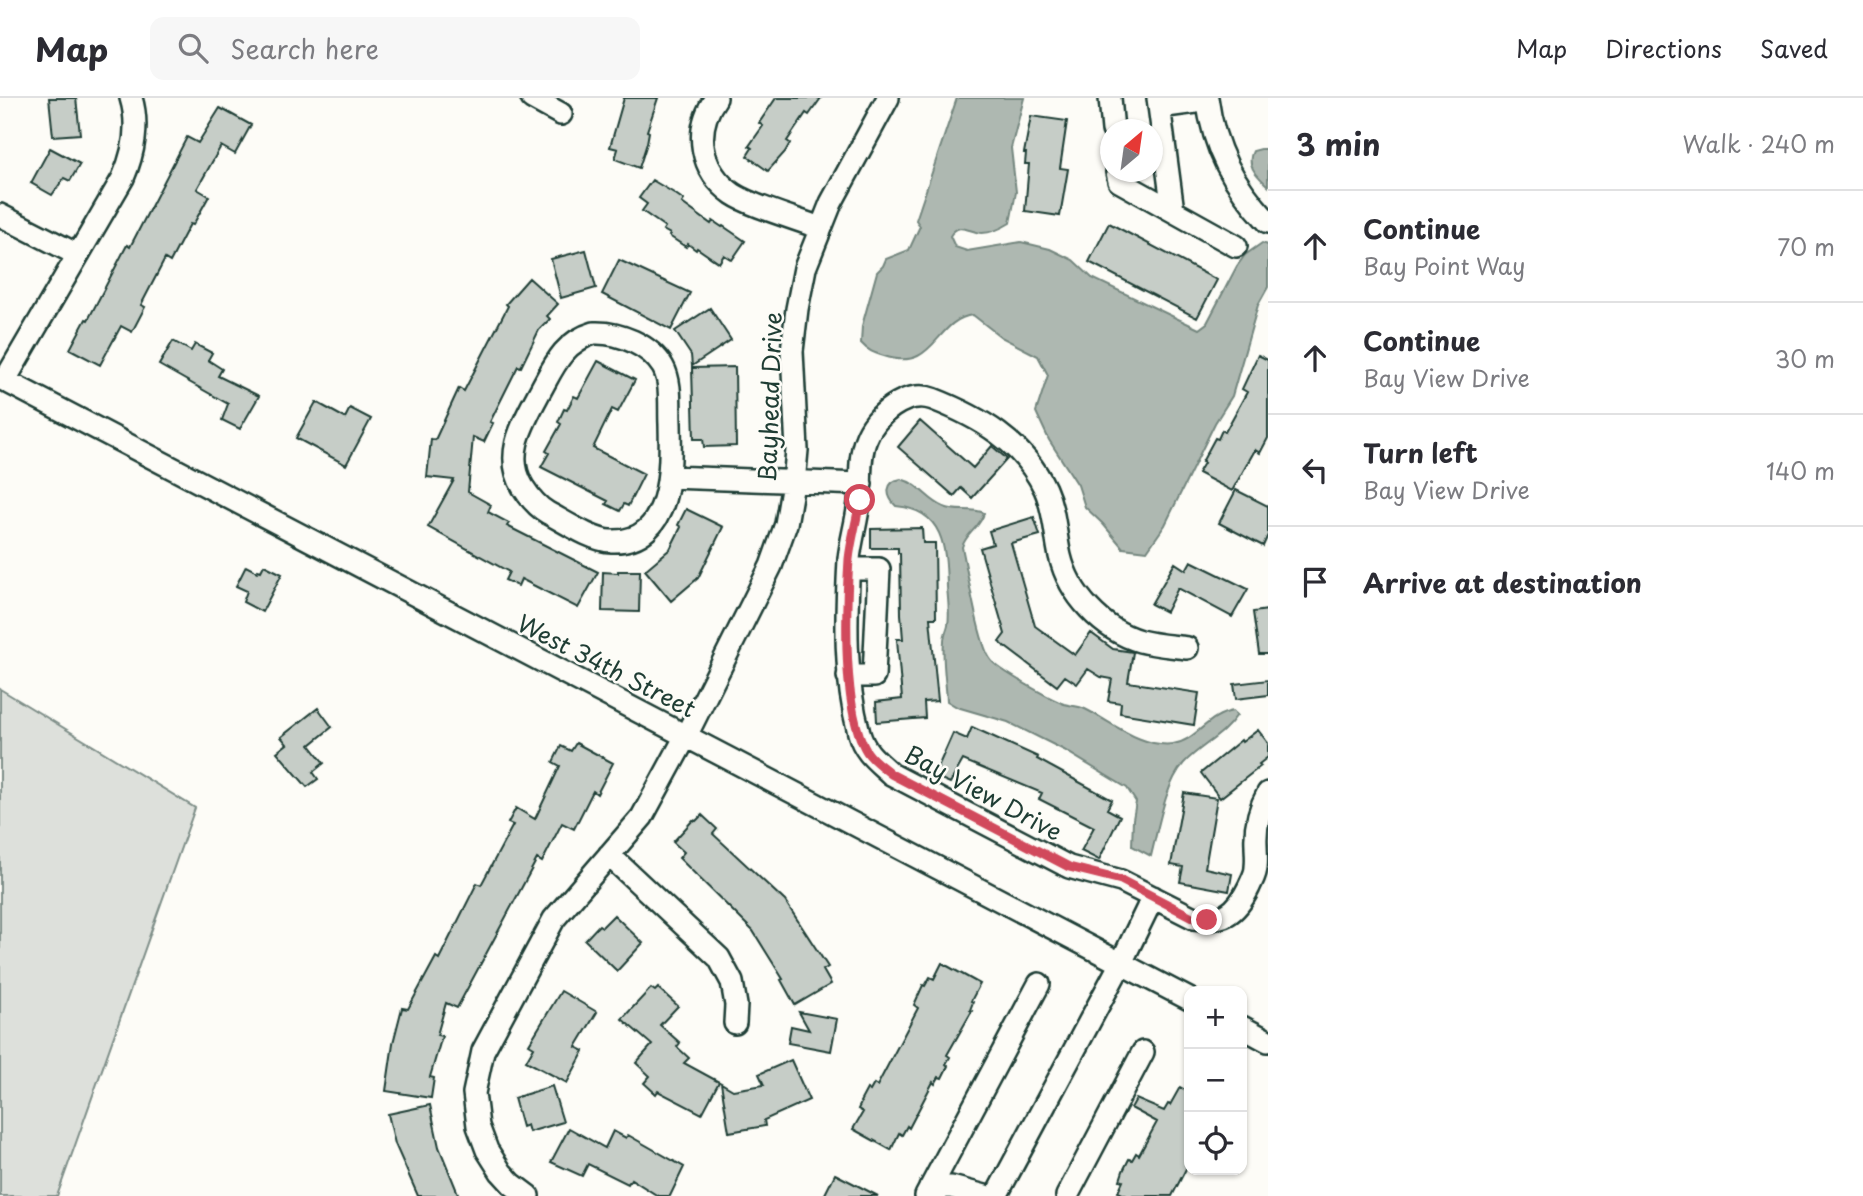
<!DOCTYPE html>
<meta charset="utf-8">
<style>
body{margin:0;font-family:"Playpen Sans",sans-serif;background:#f7f7f7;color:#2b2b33}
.controls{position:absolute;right:21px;bottom:21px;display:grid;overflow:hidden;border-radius:14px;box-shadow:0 2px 5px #0004}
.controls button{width:63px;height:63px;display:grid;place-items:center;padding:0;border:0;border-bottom:2px solid #e1e1e2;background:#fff;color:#2b2b33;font:35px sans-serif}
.compass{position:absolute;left:1100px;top:21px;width:63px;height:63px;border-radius:50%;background:#fff;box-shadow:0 2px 5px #0004;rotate:29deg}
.stop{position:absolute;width:21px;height:21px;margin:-16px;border:5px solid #d1495b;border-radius:50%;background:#fff}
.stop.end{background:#d1495b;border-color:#fff;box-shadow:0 2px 7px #0008}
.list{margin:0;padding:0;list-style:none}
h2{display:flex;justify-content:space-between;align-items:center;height:91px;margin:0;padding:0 28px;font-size:30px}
h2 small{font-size:23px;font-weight:400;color:#7c7c81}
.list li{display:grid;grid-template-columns:46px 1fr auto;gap:21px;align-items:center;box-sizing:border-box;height:112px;padding:0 28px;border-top:2px solid #e1e1e2}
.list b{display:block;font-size:26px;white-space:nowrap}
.list p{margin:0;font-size:23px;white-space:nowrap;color:#7c7c81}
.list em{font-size:23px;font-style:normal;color:#7c7c81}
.icon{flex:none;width:38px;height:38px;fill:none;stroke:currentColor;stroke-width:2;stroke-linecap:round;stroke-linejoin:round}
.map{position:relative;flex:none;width:1268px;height:1098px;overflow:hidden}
header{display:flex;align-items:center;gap:42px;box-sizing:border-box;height:98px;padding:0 35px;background:#fff;border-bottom:2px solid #e1e1e2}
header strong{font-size:33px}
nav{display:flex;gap:38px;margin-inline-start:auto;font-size:24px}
.search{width:490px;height:63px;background:#f7f7f7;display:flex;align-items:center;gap:18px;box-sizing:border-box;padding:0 24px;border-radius:14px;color:#7c7c81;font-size:26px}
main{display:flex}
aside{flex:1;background:#fff}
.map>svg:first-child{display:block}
.green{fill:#dde0db;stroke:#7e8e88;stroke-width:2}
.water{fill:#aeb8b1;stroke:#75877f;stroke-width:2}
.building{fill:#c6cdc7;stroke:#1f3d34;stroke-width:2}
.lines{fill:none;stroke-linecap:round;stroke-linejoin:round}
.minor-casing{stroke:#1f3d34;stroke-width:26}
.minor{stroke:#fdfcf7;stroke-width:21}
.route{stroke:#d1495b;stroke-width:9}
.labels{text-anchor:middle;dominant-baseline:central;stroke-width:5;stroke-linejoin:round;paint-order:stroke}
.street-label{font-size:24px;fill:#1f3d34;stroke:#fdfcf7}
</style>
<header>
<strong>Map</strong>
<div class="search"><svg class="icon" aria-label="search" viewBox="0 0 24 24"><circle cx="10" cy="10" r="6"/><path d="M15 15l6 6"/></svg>Search here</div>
<nav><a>Map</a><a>Directions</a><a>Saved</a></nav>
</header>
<main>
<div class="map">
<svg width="1268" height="1098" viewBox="0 0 1268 1098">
<rect width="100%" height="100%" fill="#fdfcf7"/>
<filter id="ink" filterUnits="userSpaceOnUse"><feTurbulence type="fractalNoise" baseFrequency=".0143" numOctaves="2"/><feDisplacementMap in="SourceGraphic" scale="14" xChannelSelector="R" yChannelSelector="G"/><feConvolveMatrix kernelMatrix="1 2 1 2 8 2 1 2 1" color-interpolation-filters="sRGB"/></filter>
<g filter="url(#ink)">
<path class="green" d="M0 591 195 710 57 1098H0Z"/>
<path class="water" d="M957 0H1024L1011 50 1016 94 1010 125C1002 130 992 135 982 135 968 134 959 123 950 138L955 149 967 153 1021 144 1050 151 1073 162 1092 180 1199 231 1207 225 1237 168 1245 157 1262 145 1268 147V189L1258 207 1232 298 1215 325 1165 427 1147 453 1123 450 1103 426 1085 409 1078 387 1049 342 1036 314 1048 277 1038 258 1001 239 973 217C934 222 936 275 884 258 874 255 868 253 861 245L862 228 877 174 883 168 886 161 909 152 920 128 916 122Z
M1261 51H1268V88C1258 78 1245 68 1253 53Z
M901 381C920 386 927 402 944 409 957 415 972 409 984 415 981 429 966 435 962 449 967 471 979 548 991 562 998 572 1051 601 1064 606 1071 608 1079 608 1085 611 1112 624 1141 650 1173 646 1196 643 1207 617 1233 613L1237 617C1223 638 1201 647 1184 665 1165 686 1158 731 1151 758L1132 748 1133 721 1136 704 1127 690 1064 652 1008 624 957 609 947 603C946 584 942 562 944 543 944 537 947 532 948 527 950 515 948 501 947 489 946 450 944 412 896 408 886 398 884 384 901 381Z"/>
<path class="building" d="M49 0H76L80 36 53 38Z
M624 0H658L647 33 649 34 647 45 639 70 615 61 618 51 610 49Z
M776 0H821L809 17 806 15 787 43 790 45 785 54 768 73 747 58 752 50 749 48 763 28 759 25Z
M220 10 251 27 235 56 221 48 197 91 209 98 193 127 190 126 170 164 165 161 141 207 145 209 132 234 121 228 100 267 70 251 86 221 88 222 127 147 130 149 187 39 198 45Z
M1031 18 1067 23 1060 70 1068 71 1060 118 1025 113 1029 66H1025L1026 55H1024Z
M50 50 80 66 70 83 64 80 52 97 31 85Z
M652 82 674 95 684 102 682 105 711 126 713 123 722 129 723 128 745 143 732 162 724 157 719 165 697 150 696 152 688 146 686 149 669 138 670 136 663 132 665 129 642 113 647 106 639 100Z
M1109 125 1217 182 1197 220 1089 164Z
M586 152 596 190 561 200 551 161Z
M619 162 690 195 671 232 602 196Z
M529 180 558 206 547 218 550 221 539 232 521 269 518 268 490 324 493 325 484 344 473 339 468 394 491 407 488 414 509 425 507 428 598 474 578 510 521 481 518 488 505 482 509 474 428 429 454 382 427 379 431 341 435 342 459 290 464 293 508 208 506 206Z
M710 210 731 242 692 268 691 257 675 233Z
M173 243 191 253 195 246 212 255 208 262 222 271 218 278 259 298 240 331 222 322 228 306 159 267Z
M1258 257 1268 262V340L1260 355 1255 352 1232 393 1198 375 1204 365 1202 364 1215 340 1218 341 1222 332 1225 334 1247 294 1242 291Z
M598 263 635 282 618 314 612 311 593 350 644 376 628 408 624 406 620 413 606 406 608 403 541 369 549 355 546 353 561 326 558 324 564 311 567 312 574 298 578 300Z
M735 269 736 348 704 349 703 341H694L692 270Z
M316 304 345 320 350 310 371 321 346 367 296 340Z
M920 323 973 370 992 348 1007 361 972 400 961 390 954 398 898 349Z
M1236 392 1268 408V437L1263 448 1219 425Z
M686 411 723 429 698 480 671 503 645 472 670 451 681 429 678 427Z
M1034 419 1040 437 1011 445 1035 528 1075 557 1091 535 1113 551 1133 554 1128 584 1199 595 1194 627 1120 615 1121 605 1108 603 1112 581 1101 579 1088 571 1077 586 1065 578 1057 588 999 544 1005 536 980 450 993 446 989 433Z
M922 430 923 445H935L936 520H930L938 603 924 604 925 620 877 624 876 604 902 601 897 541H903L901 516 900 455H898V450H871V431Z
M1191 463 1248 491 1232 519 1178 490 1166 514 1151 506 1175 465 1186 472Z
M264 467 282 476 262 514 243 504 247 493 236 488 246 468 257 474 258 472 261 473Z
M618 473H640L639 514 602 513 603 474 618 475Z
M1268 512V556H1259L1253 514Z
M1268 582V597L1236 601 1234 586Z
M318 610 332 629 310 647 324 665 313 674 318 681 307 689 277 654 287 646 281 639Z
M972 629 1038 659 1037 661 1112 702 1107 711 1120 718 1099 762 1081 753 1094 729 1039 701 1042 695 963 662 950 685 934 678 953 635 967 641Z
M1258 632 1268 645V659L1259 666 1261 668 1220 700 1201 675 1241 642 1242 644Z
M576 645 613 665 597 696 593 693 574 731 562 725 542 764 537 761 457 910 446 905 437 937 442 938 430 979 434 980 431 1000 386 993 393 945 402 910 408 911 436 859 439 861 477 785 481 787 513 727 508 725 516 710 535 721 560 668 553 664 561 648 571 653Z
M1184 695 1217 700 1205 770 1232 776 1229 793 1180 784 1183 769 1171 767Z
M702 717 717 731 713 736 785 803 828 869 823 872 831 886 795 907 781 882 783 881 753 833 679 760 684 754 673 744 693 722 696 723Z
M614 817 643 845 617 873 585 842 599 827 602 829Z
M942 865 980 886 971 903 973 904 970 912 972 913 947 957 950 959 946 966 948 968 942 980 939 979 935 986 933 984 909 1030 907 1028 902 1037 899 1035 891 1052 853 1031 863 1014 858 1011 861 1005 860 1004 867 991 870 993 874 986 877 988 918 910 914 907 923 887 925 888 930 879 934 881Z
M651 890 655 893 658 890 678 908 660 927 680 945 677 949 689 960 684 965 719 984 702 1016 658 993 656 996 644 985 650 978 636 965 652 947 622 921Z
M561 893 597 914 576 949 584 953 567 985 526 963 534 949 529 946Z
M799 914 837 921 831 953 788 945 791 928 809 932Z
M791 962 809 1002 764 1022 765 1028 729 1034 721 985 733 992 764 987 759 976Z
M552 988 563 1024 529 1034 527 1027 522 1029 514 1000Z
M1180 989 1189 994V1065L1172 1098H1127L1118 1094 1123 1083 1120 1082 1123 1073 1129 1061 1132 1062 1136 1055 1139 1057 1157 1024 1131 1010 1136 1001 1164 1013 1168 1006 1170 1007Z
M430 1007 439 1049 459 1098H418L395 1046 388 1016Z
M569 1030 605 1050 613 1033 626 1040 628 1037 684 1069 670 1098H658L631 1081 628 1086 588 1066 582 1078 551 1064Z
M835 1076 878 1098H824Z"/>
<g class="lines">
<g class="minor-casing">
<path id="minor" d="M532 0 561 16
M716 0C693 32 700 73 733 96 751 108 797 121 820 130
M1110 0 1113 32
M1158 0 1173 113
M1207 0C1214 52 1233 86 1268 124
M1159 9 1196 4 1203 0
M1117 74 1119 83 1236 148
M0 117 78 157
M594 235C619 234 650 247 663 269 672 285 669 308 670 326 671 368 673 446 611 443 593 443 565 424 548 415 537 409 530 400 523 389 503 356 524 324 539 295 554 268 563 244 594 235Z
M0 280 1189 901
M5 282 123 80C134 55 139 26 131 0
M670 379 861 386
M1187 550C1172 548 1155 547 1140 543 1102 532 1069 496 1060 458 1055 436 1055 413 1045 391 1023 344 979 319 933 301 906 291 874 318 866 341 858 360 862 384 859 404 857 423 851 442 849 461 846 519 844 579 859 635 864 654 877 663 891 676L1069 769 1121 783 1194 820C1223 824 1236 816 1249 789 1252 782 1256 776 1256 769 1257 761 1256 754 1256 747 1255 729 1259 711 1268 695
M848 578H874L879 471H849
M609 757 719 860 732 884 736 907 735 925
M1242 929 1268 943
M528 1098 512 1086 501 1074 487 1052 478 1028 474 995 483 953 554 821 642 719 686 638 771 468 786 426 795 374 797 352 792 253 797 211 805 170 831 105 888 0
M926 1098 1039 886
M936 1098 930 1090 951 1089 985 1098
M996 1098 1121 865 1153 799
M1067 1098 1143 954"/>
</g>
<use href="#minor" class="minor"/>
</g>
</g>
<g class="lines" filter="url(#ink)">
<path class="route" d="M860 402C857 422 851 442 849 461 846 509 842 613 867 654 874 664 882 668 891 676L1069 769 1121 782 1194 820 1207 822"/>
</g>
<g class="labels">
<g class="street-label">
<text transform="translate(769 299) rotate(-88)">Bayhead Drive</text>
<text transform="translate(607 567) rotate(27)">West 34th Street</text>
<text transform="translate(984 694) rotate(28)">Bay View Drive</text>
</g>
</g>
</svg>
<div class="controls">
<button>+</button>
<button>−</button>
<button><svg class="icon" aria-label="locate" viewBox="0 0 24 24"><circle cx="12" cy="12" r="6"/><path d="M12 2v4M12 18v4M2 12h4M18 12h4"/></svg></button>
</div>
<svg class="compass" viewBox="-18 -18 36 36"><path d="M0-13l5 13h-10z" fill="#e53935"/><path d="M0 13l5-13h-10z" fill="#7c7c81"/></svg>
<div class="stop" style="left:860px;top:402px"></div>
<div class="stop end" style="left:1207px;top:822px"></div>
</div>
<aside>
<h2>3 min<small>Walk · 240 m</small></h2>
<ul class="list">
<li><svg class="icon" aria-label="ahead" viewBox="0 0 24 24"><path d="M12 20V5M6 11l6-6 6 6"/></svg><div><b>Continue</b><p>Bay Point Way</p></div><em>70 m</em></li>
<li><svg class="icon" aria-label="ahead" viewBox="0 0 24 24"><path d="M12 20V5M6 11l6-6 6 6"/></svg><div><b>Continue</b><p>Bay View Drive</p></div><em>30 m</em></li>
<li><svg class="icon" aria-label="left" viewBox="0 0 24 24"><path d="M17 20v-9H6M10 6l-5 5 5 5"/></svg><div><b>Turn left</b><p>Bay View Drive</p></div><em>140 m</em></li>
<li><svg class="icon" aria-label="arrive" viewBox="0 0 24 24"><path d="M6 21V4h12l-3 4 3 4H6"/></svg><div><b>Arrive at destination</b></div></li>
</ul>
</aside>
</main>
